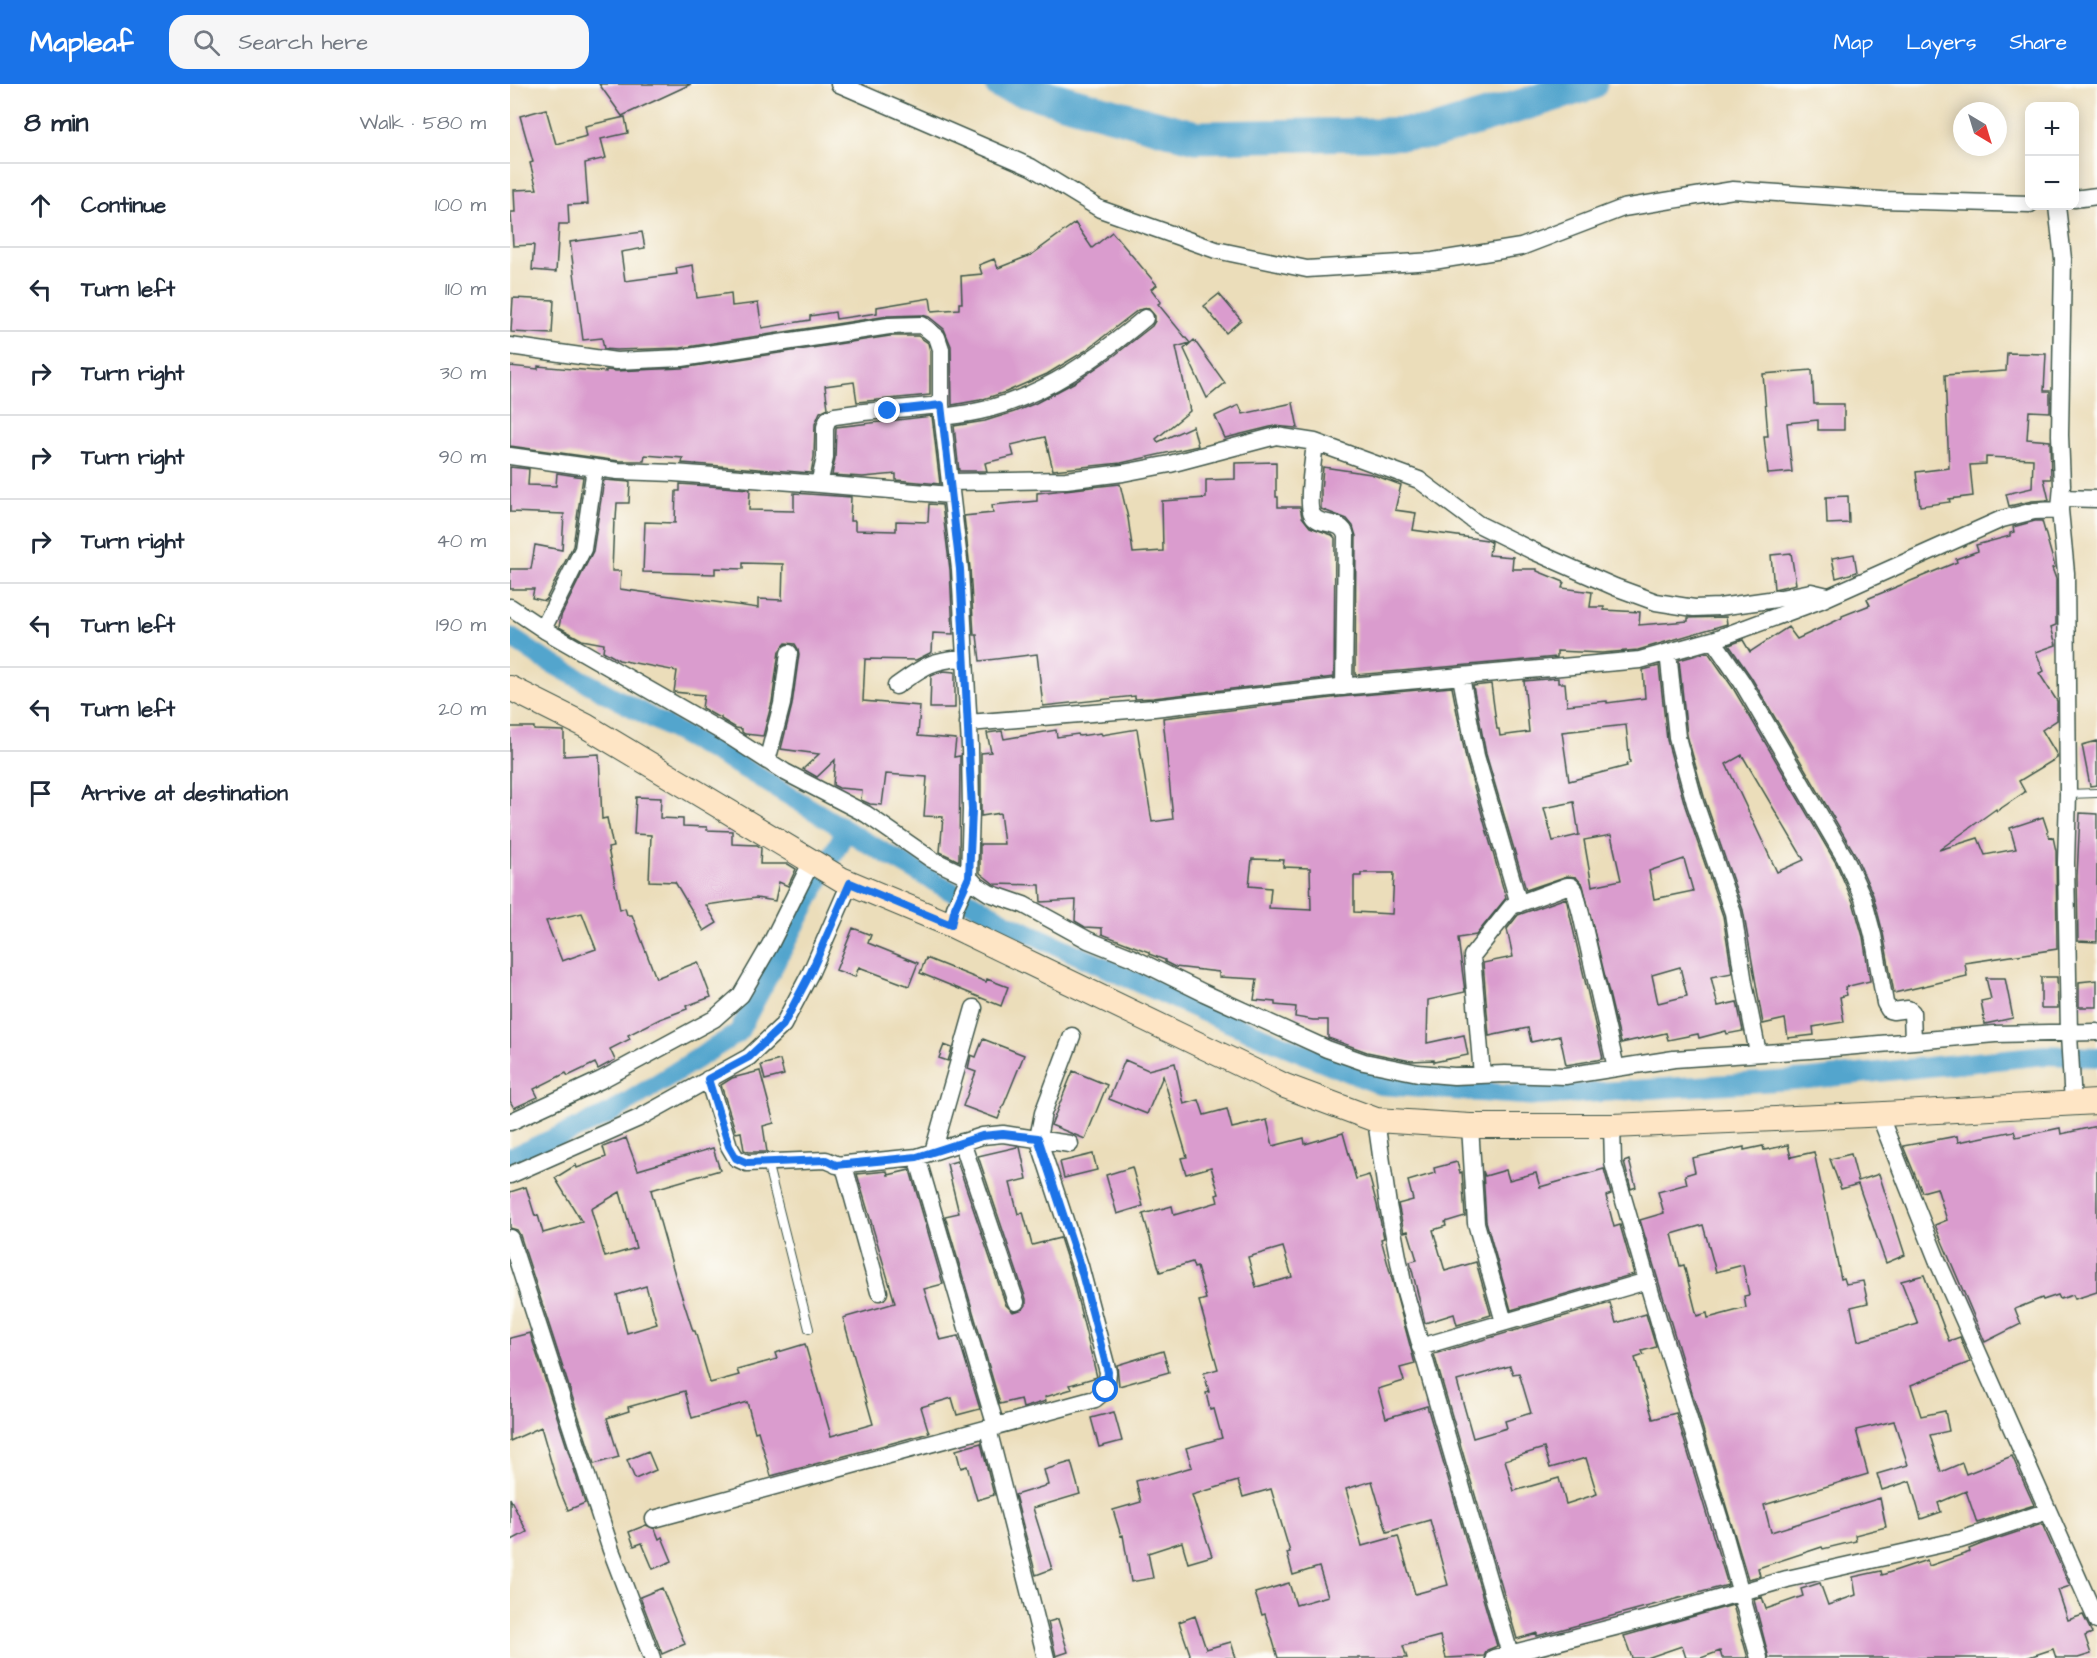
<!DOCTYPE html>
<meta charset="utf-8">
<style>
body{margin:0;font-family:"Architects Daughter",sans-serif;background:#f6f6f7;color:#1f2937}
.controls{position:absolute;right:18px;top:18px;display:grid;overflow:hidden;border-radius:12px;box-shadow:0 3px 15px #0003}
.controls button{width:54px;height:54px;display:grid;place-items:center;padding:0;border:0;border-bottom:2px solid #e0e1e3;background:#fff;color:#1f2937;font:30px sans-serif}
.compass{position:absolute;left:1443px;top:18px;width:54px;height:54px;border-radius:50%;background:#fff;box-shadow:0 3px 15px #0003;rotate:142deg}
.stop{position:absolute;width:18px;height:18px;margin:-14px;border:4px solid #1a73e8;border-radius:50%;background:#fff}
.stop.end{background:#1a73e8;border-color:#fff;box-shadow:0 2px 6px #0008}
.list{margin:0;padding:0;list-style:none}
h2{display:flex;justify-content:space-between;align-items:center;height:78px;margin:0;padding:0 24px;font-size:26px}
h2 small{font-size:20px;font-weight:400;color:#747a83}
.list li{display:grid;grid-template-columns:39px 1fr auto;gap:18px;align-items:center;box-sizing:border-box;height:84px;padding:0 24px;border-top:2px solid #e0e1e3}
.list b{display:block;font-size:22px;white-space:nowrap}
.list em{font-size:20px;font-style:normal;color:#747a83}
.icon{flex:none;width:33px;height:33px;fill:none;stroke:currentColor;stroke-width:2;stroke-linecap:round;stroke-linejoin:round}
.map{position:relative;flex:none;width:1587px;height:1574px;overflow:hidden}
header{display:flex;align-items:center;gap:36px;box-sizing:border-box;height:84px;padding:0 30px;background:#1a73e8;color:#fff}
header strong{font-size:28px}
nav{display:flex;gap:33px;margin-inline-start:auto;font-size:21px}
.search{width:420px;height:54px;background:#f6f6f7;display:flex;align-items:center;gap:15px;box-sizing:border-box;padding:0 21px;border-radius:18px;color:#747a83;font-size:22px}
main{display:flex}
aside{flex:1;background:#fff}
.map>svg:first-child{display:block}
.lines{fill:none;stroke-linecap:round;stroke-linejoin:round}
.canal{stroke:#52a5cd;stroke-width:20}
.river{stroke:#52a5cd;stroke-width:33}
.building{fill:#da9cce;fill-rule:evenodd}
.service-casing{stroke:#3e5548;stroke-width:10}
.minor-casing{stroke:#3e5548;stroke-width:19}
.secondary-casing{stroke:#3e5548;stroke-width:26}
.service{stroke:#fff;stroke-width:8}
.minor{stroke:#fff;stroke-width:16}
.secondary{stroke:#fee5c5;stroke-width:24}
.route{stroke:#1a73e8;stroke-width:8}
</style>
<header>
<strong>Mapleaf</strong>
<div class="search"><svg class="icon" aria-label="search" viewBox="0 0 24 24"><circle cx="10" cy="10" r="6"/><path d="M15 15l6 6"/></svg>Search here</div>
<nav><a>Map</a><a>Layers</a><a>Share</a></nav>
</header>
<main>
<aside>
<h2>8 min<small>Walk · 580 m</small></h2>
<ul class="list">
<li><svg class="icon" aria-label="ahead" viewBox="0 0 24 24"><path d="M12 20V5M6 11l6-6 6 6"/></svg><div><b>Continue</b></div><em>100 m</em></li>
<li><svg class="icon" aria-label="left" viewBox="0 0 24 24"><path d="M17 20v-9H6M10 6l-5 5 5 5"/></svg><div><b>Turn left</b></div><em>110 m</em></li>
<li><svg class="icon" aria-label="right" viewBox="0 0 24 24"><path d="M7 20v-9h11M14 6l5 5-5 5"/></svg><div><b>Turn right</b></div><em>30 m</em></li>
<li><svg class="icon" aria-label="right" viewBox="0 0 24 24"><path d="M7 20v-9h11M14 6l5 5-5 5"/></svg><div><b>Turn right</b></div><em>90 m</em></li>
<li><svg class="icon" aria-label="right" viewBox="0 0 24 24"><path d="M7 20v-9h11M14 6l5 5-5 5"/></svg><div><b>Turn right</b></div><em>40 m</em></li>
<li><svg class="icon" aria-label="left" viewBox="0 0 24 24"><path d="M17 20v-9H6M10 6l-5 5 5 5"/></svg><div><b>Turn left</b></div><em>190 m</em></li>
<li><svg class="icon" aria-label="left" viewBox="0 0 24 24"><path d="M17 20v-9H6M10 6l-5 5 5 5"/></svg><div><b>Turn left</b></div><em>20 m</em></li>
<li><svg class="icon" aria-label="arrive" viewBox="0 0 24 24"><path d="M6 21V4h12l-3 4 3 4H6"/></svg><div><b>Arrive at destination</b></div></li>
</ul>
</aside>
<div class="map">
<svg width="1587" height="1574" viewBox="0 0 1587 1574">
<rect width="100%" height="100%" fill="#fdfcf7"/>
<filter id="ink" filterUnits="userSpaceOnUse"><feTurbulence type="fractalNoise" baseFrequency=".0167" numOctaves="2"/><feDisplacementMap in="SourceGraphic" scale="12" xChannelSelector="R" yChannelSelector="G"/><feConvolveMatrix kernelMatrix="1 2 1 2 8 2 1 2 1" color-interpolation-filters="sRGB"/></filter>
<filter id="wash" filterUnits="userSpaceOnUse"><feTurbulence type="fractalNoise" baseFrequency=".008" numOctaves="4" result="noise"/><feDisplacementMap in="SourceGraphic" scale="24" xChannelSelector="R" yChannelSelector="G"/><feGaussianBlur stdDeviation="1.35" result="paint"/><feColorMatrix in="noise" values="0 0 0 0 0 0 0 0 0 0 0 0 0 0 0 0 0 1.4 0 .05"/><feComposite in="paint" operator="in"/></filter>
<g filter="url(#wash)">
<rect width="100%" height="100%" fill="#ebddba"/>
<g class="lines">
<path class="canal" d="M0 553 30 573 237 686 354 757 495 838 698 930 870 1001 1027 1012 1299 995 1535 971 1587 973
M0 1074 97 1031 228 949 336 746"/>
<path class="river" d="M491 0 686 53 921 49 1081 0"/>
</g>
<g id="blocks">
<path class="building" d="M89 0H181L112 32Z
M36 25 46 60 77 52 75 42 115 33 118 49 91 55 96 74 75 79 78 120 58 121 59 140H49L46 188 22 186 24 161 3 162 1 128H5L4 106 27 105 20 79 23 78 10 32Z
M565 139 582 164 602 148 647 201 641 205 651 218 648 220 680 259 666 263 680 327 646 355 648 358 683 342 688 362 611 379 543 386 535 353 501 361 504 372 475 379 477 387H449L444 342 475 337 504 328 526 319 567 297 605 271 642 242 645 237V232L638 224 628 226 575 267 537 290 496 308 470 316 442 321 441 262 434 245 419 233 412 231 378 232 171 264 106 266 94 265 92 254 73 256 60 158 132 148 135 164 111 168 115 197 167 190 166 184 183 181 187 214 221 209 222 222 248 219 252 244 300 236V232L325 228 326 235 367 229V223L420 214 422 227 449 225V219H452L451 192 472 190 469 181 484 175 488 184 521 171Z
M709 210 731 236 716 249 694 222Z
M3 214 44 216 42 250 1 248Z
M380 252H408L418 259 420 267V311L347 318 344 298 315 302 318 324 310 328 305 340 304 373 301 389 172 379 173 374 135 371 134 377H109L0 362V282L28 285V282L96 288V286L106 287 172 284Z
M684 256 715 299 697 314 674 265Z
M1497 269 1536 270 1534 307H1540V328L1519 327 1517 355 1540 357 1541 395H1534L1539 416 1522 417 1499 422 1496 410 1522 404 1523 375 1476 373V380L1460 381 1463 412 1439 415 1440 418 1410 422 1406 388 1439 384 1435 291 1496 287Z
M1302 286 1304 320H1334V346H1308V336L1277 339 1282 388 1258 390 1254 352H1258L1253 290Z
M783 319 788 344H786L764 342 715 354 705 332 729 321 733 330Z
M422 332 430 400 386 396V390L353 393 322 391 325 374 326 343Z
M766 378V413H768V423H790L792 433 800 443 822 451 825 454 824 593 643 614 625 615V612L533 622 527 570 470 577 467 551H464L460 484 454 432 483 429 482 421 527 417V409L610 400 618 434 623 469 653 467 652 417 696 414V396L725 395V379Z
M0 383 19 385 18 401 46 402 47 389 73 393 63 462 35 517 22 514 24 505H0V485H21L25 461 52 466 54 430 0 428Z
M813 383 861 390 891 401 885 426 906 429 903 446 977 456 981 458 979 471 1003 473 1002 485H1027V487L1054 498 1052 504 1082 508 1080 523H1094V526L1130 528 1129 541 1178 537V534L1216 533 1217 540 1128 566 1092 569 1047 567V573L845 591 846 452 843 442 837 435 811 425V407Z
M94 396 120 398 119 419H107L106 436H104L102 487H111L110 505 248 524V515L272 516 273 480 233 479V485L205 484V490L133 488 135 438 165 439 166 407H170V400L240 405 239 426 284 427V409L341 413 340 437H345V446L386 447V437L418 438 419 420 432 421 440 486 443 550 423 549 422 568 406 576 355 575 353 617 410 622 408 652 446 655 444 673 450 672 449 777 430 768 433 733 414 732 417 693 376 690 372 721 360 720 351 716 352 706 329 704 323 701 325 676 307 693 293 685 309 670 271 665 282 621 289 570 288 565 285 560 276 559 269 567 262 618 253 652 235 650 232 648V645L226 644 211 635V633L206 632 192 624 194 611 164 608 167 587 109 576 93 567 94 560 72 556 49 543 51 532 83 467Z
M1338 412 1339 439 1317 440 1316 413Z
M1525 437H1532L1545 483 1542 484 1546 495V541L1541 543 1546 561 1526 568 1534 587 1529 589 1547 617V636L1532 646 1547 671V674L1509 697 1515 708 1487 727 1486 725 1429 766 1468 754 1475 771 1506 765 1500 744 1533 733 1540 754 1543 753 1546 767 1547 865 1455 879 1457 892 1384 909 1373 849 1363 811 1345 770 1241 593 1219 561 1233 556 1240 568 1278 543 1287 555 1332 534V532L1360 521 1357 515 1447 478 1446 475 1468 467 1466 461 1500 452V449L1504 448 1503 443Z
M1281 469 1286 500 1264 505 1261 471Z
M1344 470 1347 488 1326 494 1322 474Z
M1198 568 1223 604 1326 779 1343 818 1353 853 1360 897 1335 903 1337 911 1330 913 1334 938 1303 943 1304 951 1278 954 1275 935 1253 940 1233 826 1195 716 1177 651 1169 576ZM1232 671 1294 776 1267 788 1216 680Z
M1149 582 1157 656 1175 722 1213 832 1222 889 1201 893 1208 922 1227 918 1233 947 1217 950 1216 947 1189 954 1188 950 1158 956 1156 949 1111 959 1073 801 1066 793 1057 792 1016 806 976 670 963 602 981 600 987 645H989L990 652 1019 648 1014 597 1048 594V599H1055L1057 621 1097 617V619L1135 614 1133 586ZM1116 641 1120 679 1116 680 1117 682 1059 697 1052 648ZM1064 718 1069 751 1043 757 1034 724ZM1101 751 1111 796 1082 802 1074 756ZM1174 775 1183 807 1144 815 1139 787ZM1170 883 1177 912 1148 919 1142 891Z
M433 587 445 588V624H420L421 592Z
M942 603 956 675 996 814 966 851 948 854 955 908 918 916 917 959 954 951 958 971 924 978V976L901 977 857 968 821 955 818 954V936H803L785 933 786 923 765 921V918L744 916 747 895 709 893V888L665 883 655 878V876L639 870V868L592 850V844L575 843 565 837 566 816 531 818 530 801 484 800 470 789V760H494L490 729 471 732V669L481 668 477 649 492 647 494 655 546 646 547 653 568 650 569 652 591 649 592 651 627 645 642 738 663 735 653 634 830 613ZM742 775 774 776 773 783 800 784 801 826 759 824 761 804 739 802ZM851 789H884L882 830 844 828V792H851Z
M0 643H24V646L54 647V672L89 670 92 735 97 734 103 763 98 764 110 826 115 824 117 831H122L146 894 188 878 201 913 176 922 177 925 150 935 118 951 120 955 100 965 105 976 88 985 85 979 58 992 56 989 24 1005 28 1013 4 1024 0 1017ZM72 829 86 865 52 877 36 837Z
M1587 657V701L1580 702 1572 661Z
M126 713 151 714 150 734 173 735V742L197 743V746L222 747V760L247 761 251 764 250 780H278L286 785 278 802 269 798 265 817 246 814 196 821 207 839 194 847 165 798 139 797 141 751 124 750Z
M1570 729 1587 730V858L1568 857 1567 792Z
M1056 814 1093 975 1056 981 1050 952 1021 958 1018 944 979 952 973 879 1003 873 997 845 1008 831Z
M343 844 361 851 358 859 408 879 399 902 349 883 345 893 326 886Z
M416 874 476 898 477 895 498 903 491 922 410 889Z
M1531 893H1547L1548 924H1531Z
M1476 894H1495L1503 934 1475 940 1471 917 1481 915Z
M1587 896V923H1569V898Z
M473 955 514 971 488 1035 453 1022 466 988 458 985 461 971 466 973Z
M434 961 442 964 438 977 429 974Z
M270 976 274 991 255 996 251 981Z
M615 976 638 986 665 979 674 1020 689 1016 694 1031 717 1025 722 1044 757 1036 763 1062 794 1054 795 1060 833 1049 846 1095 859 1091 867 1121 874 1154 871 1155 905 1280 890 1284 894 1297 868 1305 876 1334 917 1322 987 1562 977 1566 974 1572 936 1574 930 1552 893 1562 897 1574H768L755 1530 752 1531 745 1509 779 1499 786 1521 818 1512 809 1483 783 1491 777 1469 780 1468 761 1405 733 1413 728 1397 682 1411 702 1472 678 1479 672 1458 638 1469 643 1494 621 1498 613 1451 611 1452 603 1426 631 1418 626 1397 641 1393V1395L682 1383 676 1364 712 1354 704 1325 700 1326 696 1309 699 1308 694 1289 708 1285 689 1217 696 1215 687 1183 684 1184 682 1178 650 1188 633 1130 662 1122 664 1131 708 1118 706 1111 709 1110 701 1083 676 1090 671 1074 677 1073 653 992 637 1030 599 1015ZM773 1163 782 1193 746 1203 738 1173ZM862 1397 877 1448 920 1436 938 1501 905 1510 888 1452 852 1462 836 1405Z
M250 987 264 1039 253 1042 257 1068H239L234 1066 231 1048 226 1049 211 1001 222 994Z
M563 987 597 1001 575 1055 541 1041Z
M1587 1042V1208L1565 1215 1563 1211 1550 1215 1548 1211 1533 1216 1532 1214 1505 1225 1511 1240 1475 1258 1425 1141 1437 1136 1427 1104 1412 1108 1393 1062 1447 1052 1448 1058 1504 1047 1506 1053 1550 1044 1551 1050Z
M116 1054 128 1086 203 1064 210 1086 141 1106 165 1191 183 1247H185L200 1299 229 1291 227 1286 267 1275 265 1269 295 1260 321 1352 363 1340 333 1234 385 1219 347 1090 377 1087 378 1091 400 1086 433 1200 414 1205 430 1256 448 1252 470 1325 447 1331 442 1314 411 1323 419 1349 261 1392 248 1347 245 1348 237 1318 182 1334 175 1307 118 1323 119 1327 97 1334 109 1373 84 1380 10 1151 7 1146 0 1144V1108L16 1103 25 1132 28 1131 33 1149 72 1138 45 1094 66 1081 67 1084 96 1073 93 1063ZM110 1108 126 1164 95 1173 81 1125ZM136 1202 147 1240 117 1249 107 1211Z
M1278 1061 1281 1073 1304 1068 1331 1195 1334 1194 1336 1200 1353 1197 1358 1219 1341 1223 1348 1257 1408 1240 1391 1197 1414 1191 1439 1257 1450 1253 1460 1278 1401 1301 1411 1332 1435 1327 1439 1347 1420 1351 1431 1388 1452 1379 1456 1390 1502 1372 1524 1421 1467 1439 1456 1407 1428 1419 1431 1428 1411 1435 1400 1397 1372 1406 1367 1390 1398 1381 1384 1337 1346 1346 1358 1390 1254 1421 1261 1448 1370 1414 1376 1443 1345 1451 1346 1457 1313 1465 1312 1463 1248 1484 1250 1492 1238 1495 1130 1136 1154 1129 1148 1108 1177 1100 1175 1091 1185 1088 1182 1074 1234 1063V1066L1253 1062 1254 1066ZM1193 1141 1206 1188 1233 1181 1239 1211 1234 1212 1236 1224 1198 1234 1197 1229 1187 1232 1174 1181 1170 1182 1162 1150Z
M507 1063H510L517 1095 500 1099 508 1130 513 1128 522 1161 550 1154 560 1185 587 1293 560 1301 562 1305 535 1313 536 1317 513 1324 511 1315 490 1320 435 1132 449 1129 437 1080 447 1077 496 1221 503 1228 513 1225 516 1221V1215L468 1072Z
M583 1070 587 1086 554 1094 550 1078Z
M1341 1070 1348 1097 1369 1090 1395 1171 1376 1179 1348 1100 1331 1105 1320 1075Z
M1119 1076 1126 1103 1121 1105 1114 1078Z
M947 1078 950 1089 952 1088 955 1132 935 1138 936 1142 923 1146 935 1187 966 1178 981 1231 947 1241 944 1230 915 1239 900 1178 907 1176 898 1147 894 1148 888 1120 903 1116 898 1097 925 1089 924 1084Z
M622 1083 633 1122 607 1130 596 1091Z
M1094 1085 1101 1110 1096 1112 1104 1143 1110 1141 1124 1190 1001 1226 976 1137 973 1087 975 1092 996 1086 999 1096 1026 1089 1030 1103Z
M1100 1219 1106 1239 1136 1230 1146 1263 1132 1267 1134 1271 1125 1274 1143 1335 1166 1329 1218 1501 1027 1552V1549L1007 1555 924 1270ZM1000 1282 1003 1290 1009 1289 1021 1329 995 1337 997 1344 963 1354 947 1297ZM1034 1364 1040 1384 1076 1374 1087 1410 1056 1420 1049 1394 1004 1407 995 1376Z
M20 1249 75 1419 58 1426 48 1402 31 1343 0 1357V1254Z
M653 1267 659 1288 609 1302 607 1281Z
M604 1328 612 1357 589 1363 581 1334Z
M471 1359 484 1411 467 1416 457 1382 451 1384 446 1366Z
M138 1367 146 1386 125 1395 117 1376Z
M561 1378 570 1410 523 1424 542 1485 526 1491 505 1411 538 1401 534 1386Z
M0 1414 17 1448 0 1457Z
M1532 1440 1560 1502 1548 1506 1558 1536 1573 1531 1582 1549 1575 1552 1581 1570 1568 1574H1546L1543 1565 1516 1574H1259L1244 1516 1252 1513 1256 1525 1293 1512 1291 1505 1310 1499 1318 1521 1346 1511 1343 1493 1371 1487 1372 1491 1417 1476 1419 1482 1460 1468 1459 1465 1474 1459Z
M136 1441 145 1445 149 1455 152 1453 162 1477 143 1485 132 1459 124 1462 119 1448Z
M152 1504 175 1560 152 1570 130 1513Z
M1223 1521 1238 1574H1212L1210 1567 1191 1574H1176L1172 1562 1137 1574H1122L1114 1552Z
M685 1532 696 1565 721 1558 726 1574H679L680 1570 669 1538Z
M548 1535 558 1568 546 1572 538 1538Z"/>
</g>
</g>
<g filter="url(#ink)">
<use href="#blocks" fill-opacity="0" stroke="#3e5548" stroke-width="1.5"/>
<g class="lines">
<g class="service-casing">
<path id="service" d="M1558 710 1587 709
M257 1078 299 1245"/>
</g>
<g class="minor-casing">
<path id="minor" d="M329 0 521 83 590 125 706 166 797 185 923 177 1011 163 1113 124 1223 106 1372 116 1520 120
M1564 115 1587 112
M1547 122 1553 175 1550 351 1552 401 1550 426 1556 489 1558 710 1556 779 1559 951 1563 1019
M0 262 106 277 172 274 379 242 412 241 427 253 431 265V321L450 485 460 663 461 726 459 793 445 824 441 841
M432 333C447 331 463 329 478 325 538 309 588 273 635 234
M805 358C804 372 796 420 802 430 809 444 832 434 836 452L834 603
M0 372 108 387 164 389 309 400 315 374V343L318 335 325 332 354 328 431 321
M440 398 556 396 613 389 660 380 766 352 805 358 909 396 968 440 1023 467 1105 503 1146 518 1184 524 1209 523 1266 515 1301 508 1318 512
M309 400 440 411
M1551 414 1587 415
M0 523 36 547 216 650 275 688 356 730 421 775 459 793 465 800 479 809 514 821 578 856 623 874 694 909 817 965 854 978 908 989 944 992 995 990 1055 992 1164 975 1300 966 1485 950 1587 948
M33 545 73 465 85 384
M1203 556 1232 598 1335 774 1353 814 1363 851 1375 919 1379 926 1383 927 1398 925 1402 928 1403 957
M1158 568 1167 653 1185 719 1223 829 1234 899 1248 969
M951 593 966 672 1009 820
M386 602C413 583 420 576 454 574
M458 639 644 624 829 603 1130 576 1206 555 1311 516 1492 435 1524 427 1550 426
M257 677 272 620 279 569
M972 991 962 872 1002 822 1057 802H1061L1065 807 1071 830 1106 984
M198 995 219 1062 226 1074 237 1079 316 1076 333 1083 336 1089 369 1208
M1369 1030 1428 1178 1587 1537
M866 1036 878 1121 894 1204 1000 1570
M0 1038 91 996 204 935 231 911 260 861 302 777
M960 1042 966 1139 994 1238
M1102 1042 1103 1079 1150 1241 1214 1449 1249 1574
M452 1058 506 1218
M423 1068 464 924
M407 1073 486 1343
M326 1081 407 1073 472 1052 493 1050 560 1060
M0 1091 129 1034 239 973 273 941 301 888 340 799
M0 1154 101 1466 142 1574
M910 1263 1137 1197
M478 1345 536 1574
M144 1435 585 1315 596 1306 598 1288 570 1182 528 1054 533 1029 562 952
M984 1574 1152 1531 1277 1495 1450 1456 1538 1427"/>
</g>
<g class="secondary-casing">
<path id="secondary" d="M0 604 76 642 331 795 441 841 775 1002 866 1036 960 1042H1102L1356 1031 1587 1018"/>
</g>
<use href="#service" class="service"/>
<use href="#minor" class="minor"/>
<use href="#secondary" class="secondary"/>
</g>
</g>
<g class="lines" filter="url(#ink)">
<path class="route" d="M378 327 431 321 450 485 462 726 459 793 445 824 441 841 340 799 301 888 273 941 239 973 198 995 219 1062 226 1074 237 1079 316 1076 326 1081 407 1073 472 1052 493 1050 528 1054 570 1182 598 1288 596 1306"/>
</g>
</svg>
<div class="controls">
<button>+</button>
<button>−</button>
</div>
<svg class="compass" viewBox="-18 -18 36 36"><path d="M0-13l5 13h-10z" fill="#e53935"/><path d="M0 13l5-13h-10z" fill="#747a83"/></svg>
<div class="stop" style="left:596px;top:1306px"></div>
<div class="stop end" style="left:378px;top:327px"></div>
</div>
</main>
